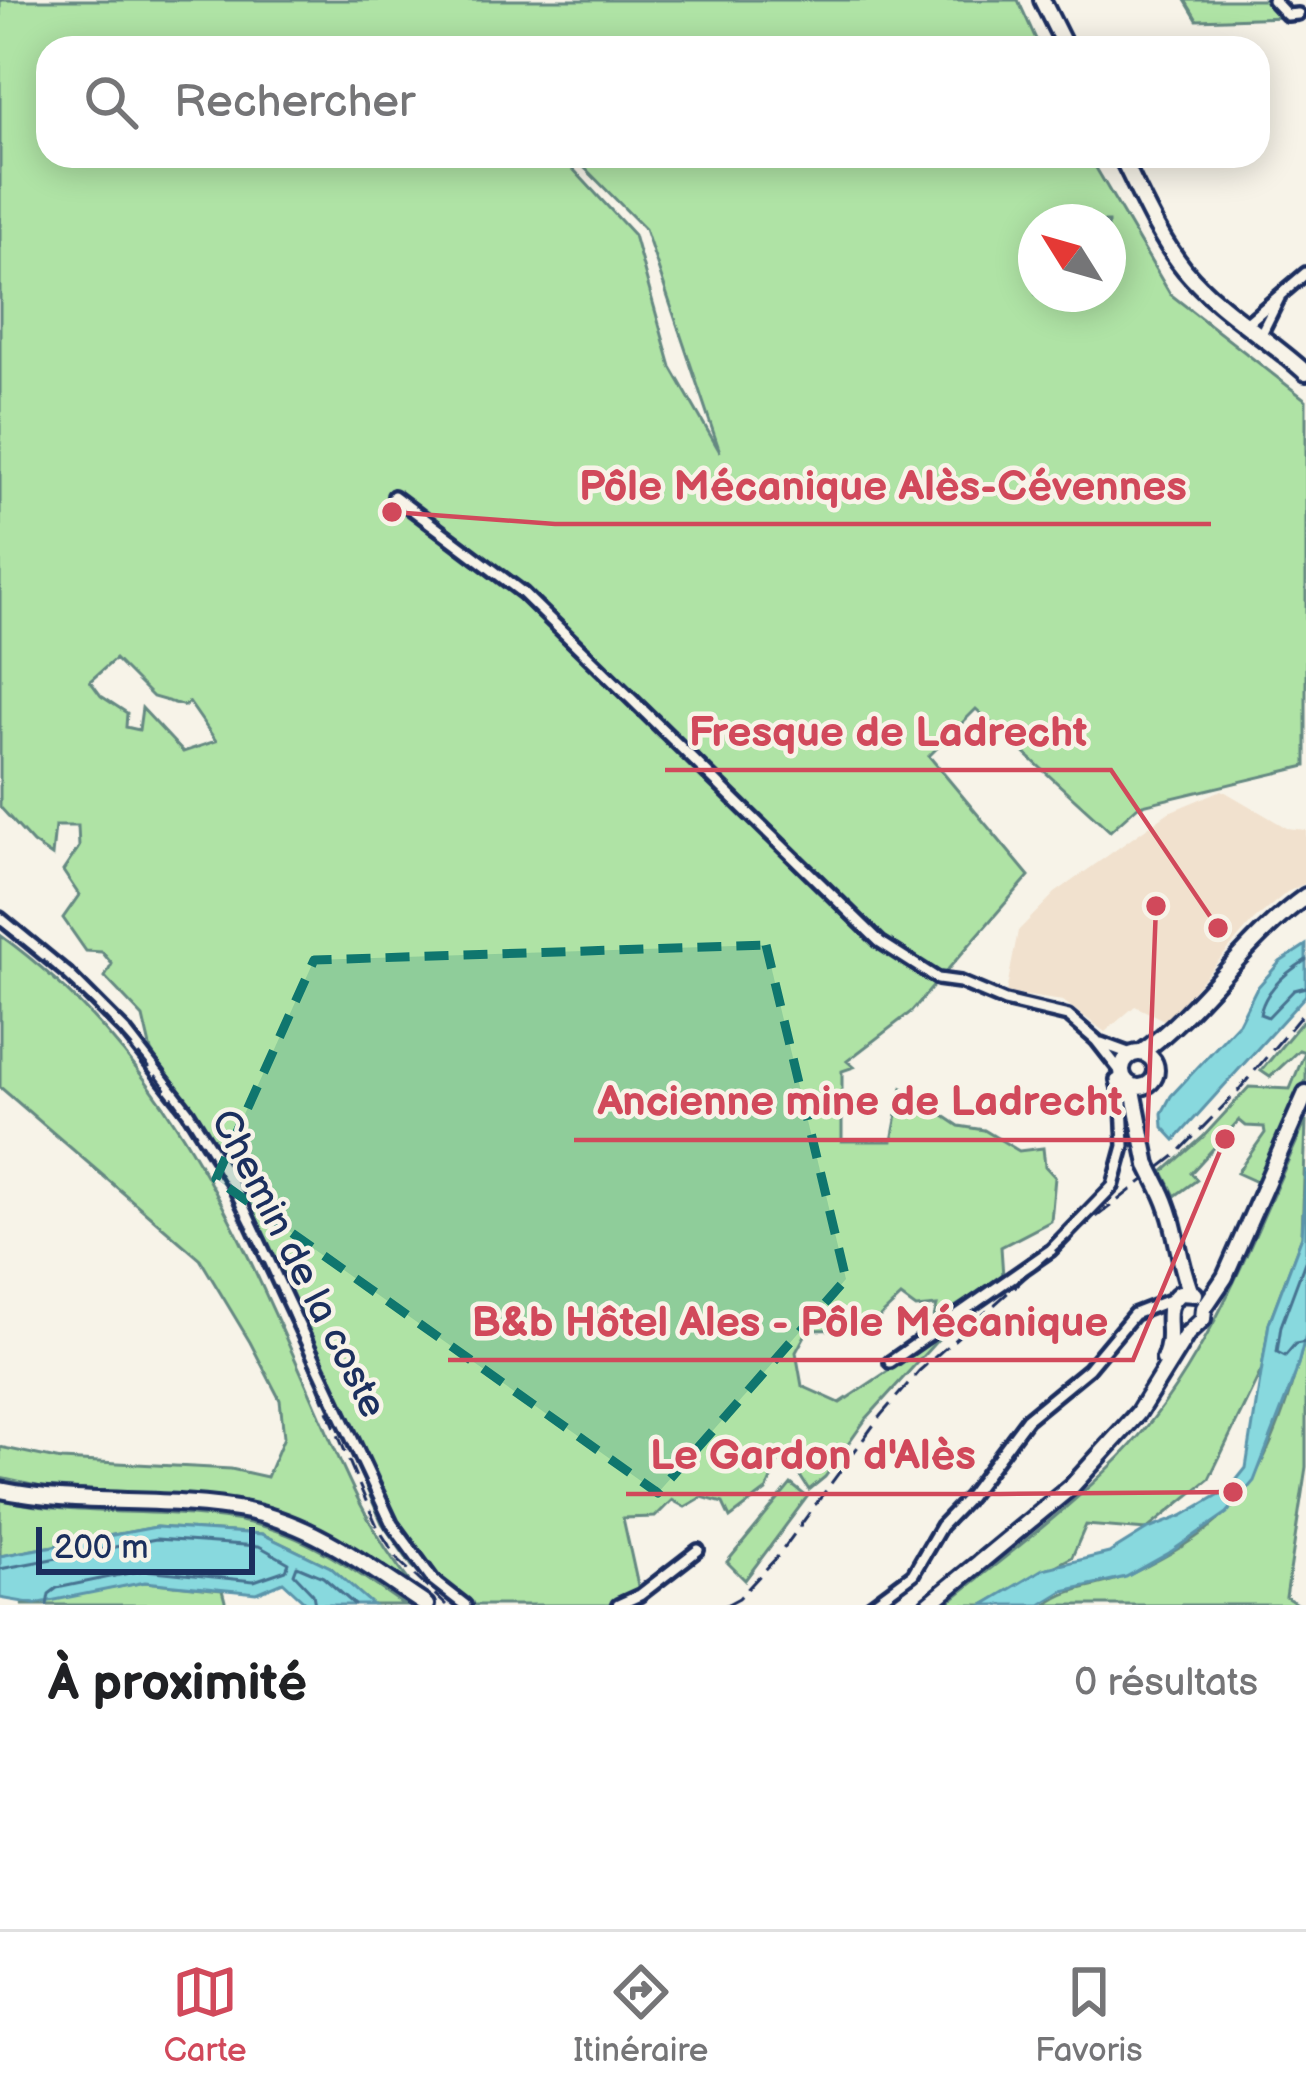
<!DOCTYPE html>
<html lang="fr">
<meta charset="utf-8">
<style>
body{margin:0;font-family:"Balsamiq Sans",sans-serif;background:#f2f2f2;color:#202124}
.compass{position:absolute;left:1018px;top:204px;width:108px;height:108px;border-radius:50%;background:#fff;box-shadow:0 6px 30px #0003;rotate:307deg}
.scale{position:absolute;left:36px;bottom:30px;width:219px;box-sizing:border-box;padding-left:12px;border:6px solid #1b2f5e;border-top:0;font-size:33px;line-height:42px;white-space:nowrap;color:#1b2f5e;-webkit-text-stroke:9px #f7f3e8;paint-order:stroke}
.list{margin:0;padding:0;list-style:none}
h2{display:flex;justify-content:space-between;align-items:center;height:156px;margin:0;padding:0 48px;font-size:51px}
h2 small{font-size:39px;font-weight:400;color:#757577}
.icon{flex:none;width:66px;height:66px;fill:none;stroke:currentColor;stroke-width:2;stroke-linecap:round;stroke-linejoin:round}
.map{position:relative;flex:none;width:1306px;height:1605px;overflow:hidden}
.search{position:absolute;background:#fff;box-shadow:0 6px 30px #0003;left:36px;right:36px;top:36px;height:132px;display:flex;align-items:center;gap:30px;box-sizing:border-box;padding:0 42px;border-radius:36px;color:#757577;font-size:45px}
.sheet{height:324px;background:#fff}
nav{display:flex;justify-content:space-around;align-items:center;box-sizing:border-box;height:168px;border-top:3px solid #e0e0e0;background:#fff;font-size:33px;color:#757577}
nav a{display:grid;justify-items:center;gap:6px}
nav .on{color:#d1495b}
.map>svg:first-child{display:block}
.built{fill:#f1e1ce}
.green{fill:#afe3a5;stroke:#658982;stroke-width:3;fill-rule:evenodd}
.water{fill:#88d9de;stroke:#5c95ab;stroke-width:3}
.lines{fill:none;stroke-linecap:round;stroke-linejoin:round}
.shore{stroke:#477391;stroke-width:3}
.minor-casing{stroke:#1b2f5e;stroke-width:18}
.primary-casing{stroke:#1b2f5e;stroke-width:22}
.minor{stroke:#f7f3e8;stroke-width:9}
.primary{stroke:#f7f3e8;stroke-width:14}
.rail{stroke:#1b2f5e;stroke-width:3;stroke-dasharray:18 9;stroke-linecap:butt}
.primary-bridge-casing{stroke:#1b2f5e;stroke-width:22;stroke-linecap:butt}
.primary-bridge{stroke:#f7f3e8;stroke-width:14}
.marked{fill:#0f766e;fill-opacity:0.2;stroke:#0f766e;stroke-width:9;stroke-dasharray:24 15;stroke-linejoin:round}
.labels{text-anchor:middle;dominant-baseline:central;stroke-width:9;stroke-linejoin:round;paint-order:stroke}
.street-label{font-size:39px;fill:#1b2f5e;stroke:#f7f3e8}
.leader{fill:none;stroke:#d1495b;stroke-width:4.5}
.callout-dot{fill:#d1495b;stroke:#f7f3e8;stroke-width:4.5}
.callout-label{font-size:42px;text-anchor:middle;font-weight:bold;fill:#d1495b;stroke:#f7f3e8;stroke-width:9;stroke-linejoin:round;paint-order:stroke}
</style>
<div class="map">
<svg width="1306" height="1605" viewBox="0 0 1306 1605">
<rect width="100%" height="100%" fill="#f7f3e8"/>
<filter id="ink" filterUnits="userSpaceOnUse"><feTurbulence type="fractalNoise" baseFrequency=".00833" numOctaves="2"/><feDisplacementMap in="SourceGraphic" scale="24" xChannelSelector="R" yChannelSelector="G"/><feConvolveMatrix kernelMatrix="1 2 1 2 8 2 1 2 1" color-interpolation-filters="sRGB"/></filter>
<g filter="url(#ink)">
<path class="built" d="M1222 790 1287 828 1306 830V883L1287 892 1254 920 1166 1021 1135 1006 1105 1032 1063 1001 1006 993 1018 931 1055 893 1169 812Z"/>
<path class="green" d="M0 0H1018L1040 48H48V156H561L634 235 671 367 720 452 645 229 573 156H1089L1170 294 1306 400V766L1138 806 1110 831 976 709 929 756 1029 876 911 1012 847 1061 854 1067 842 1071V1141H892L902 1088 959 1126 984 1130 1019 1151 1043 1148 1045 1166 1055 1177 1051 1221 1001 1247 1003 1276 933 1321 937 1306 916 1308 901 1297 867 1329 808 1330 796 1352 802 1386 840 1403 942 1335 866 1419 825 1477 809 1490 793 1465 778 1462 766 1491 730 1518 723 1503 702 1497 685 1507 672 1500 655 1517 623 1518 640 1595 608 1605H456L412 1566 382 1523 232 1183 151 1051 143 1017 105 977 112 964 102 952 86 951 63 918 79 895 63 871 79 847 78 826H55L52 856 33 843 0 807ZM1036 222H1108V294H1036ZM115 659 153 697 185 706 189 702 216 741 183 752 142 708 139 730 126 727 127 713 101 696 90 681Z
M1185 0H1266L1283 17 1197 20Z
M0 935C160 1051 230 1212 307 1386 337 1453 363 1523 409 1581L329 1532 272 1508 199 1497 41 1487 0 1478V1447L61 1460 231 1469 267 1477 284 1437 280 1400 250 1342 200 1259 0 1087Z
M1306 1017V1080L1257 1182 1237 1173 1265 1133 1264 1127 1246 1126 1239 1120 1191 1173 1197 1180 1175 1196 1163 1172 1203 1137 1249 1087 1290 1089 1305 1052 1299 1050 1270 1077 1261 1071Z
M1306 1121 1302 1236 1269 1323 1262 1369 1209 1479 1146 1530 1086 1525 1072 1557 983 1605H945C1004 1557 1067 1511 1120 1457 1209 1366 1253 1234 1306 1121Z
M1306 1334V1467L1286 1597 1298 1605H1046C1072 1584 1104 1588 1133 1573 1165 1557 1202 1537 1227 1512 1268 1473 1292 1388 1306 1334Z
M791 1484 807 1497 745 1580 727 1562Z
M0 1499C81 1519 168 1506 250 1523 307 1535 357 1572 404 1605H373L330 1567 262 1534 156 1527 0 1556Z
M145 1582 222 1590 226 1605H21Z"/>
<path class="water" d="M1306 945V995L1175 1140 1163 1127 1162 1113 1171 1096 1239 1023 1256 989 1280 962Z
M1306 1169V1334L1296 1372 1254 1481 1227 1513 1169 1553 1126 1577 1063 1591 1040 1605H983L1043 1569 1109 1553 1146 1530 1182 1516 1230 1488 1246 1468 1269 1323 1302 1236Z
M156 1527 262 1534 330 1567 373 1605H308L283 1582 257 1593 145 1582 35 1604 0 1598V1556Z"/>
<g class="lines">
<path class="shore" d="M1306 960C1285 973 1265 990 1260 1014L1268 1017 1294 990 1306 987
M1306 1259 1281 1326 1277 1352 1285 1356 1295 1344 1306 1342
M0 1569 156 1539 259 1546 289 1563 286 1570 254 1581 144 1570 57 1588 49 1594 47 1605
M315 1605 313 1594 294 1574 297 1566 323 1577 355 1605"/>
<g class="minor-casing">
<path id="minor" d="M1273 0 1287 15 1298 14
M1246 324 1306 273
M1260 336 1279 298
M394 496 523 593 880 942 938 979 960 982 1005 1001 1068 1016 1096 1040 1121 1072
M0 918 68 974 125 1031 188 1112 232 1183 392 1524 433 1580 465 1605
M1101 1043 1131 1054
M890 1362 1051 1250 1113 1186 1124 1146 1122 1103 1116 1080 1122 1076
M618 1605 640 1595 698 1550
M871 1605 913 1574 941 1526 969 1497 1027 1419 1088 1369 1134 1314 1170 1300"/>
</g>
<g class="primary-casing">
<path id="primary" d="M1042 0 1066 48
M1121 156C1141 195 1157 235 1185 270 1219 311 1267 337 1306 373
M1122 1070a17 17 0 1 1 34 0a17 17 0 1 1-34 0Z
M1141 1053C1203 1008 1243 941 1306 896
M1128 1084 1134 1095 1148 1165
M1160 1189C1177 1222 1177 1258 1191 1293
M1164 1359C1177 1330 1158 1309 1180 1293L1195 1294
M0 1490C82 1507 166 1495 248 1511 316 1525 370 1568 426 1605
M928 1605 1072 1486 1138 1413 1187 1334 1203 1319 1204 1308 1225 1277 1306 1093"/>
</g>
<use href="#minor" class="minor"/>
<use href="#primary" class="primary"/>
<path class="rail" d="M0 926C70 979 136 1042 184 1115 267 1242 316 1390 378 1528L399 1561 446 1605
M726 1605 739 1598 778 1556 881 1415 919 1371 1077 1232 1176 1155 1237 1092 1306 1010"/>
<g class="primary-bridge-casing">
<path id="primary-bridge" d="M1148 1165 1160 1189"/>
</g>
<use href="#primary-bridge" class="primary-bridge"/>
</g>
</g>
<path class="marked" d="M766 945 846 1279 658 1493 216 1179 314 960Z"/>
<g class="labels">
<g class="street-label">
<text transform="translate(298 1264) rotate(63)">Chemin de la coste</text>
</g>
</g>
<path class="leader" d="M392 512L555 524H1211M1218 928L1111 770H665M1156 906L1147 1140H574M1225 1139L1133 1360H448M1233 1492L1000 1494H626"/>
<g class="callout-dot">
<circle cx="392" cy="512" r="12"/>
<circle cx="1218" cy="928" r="12"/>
<circle cx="1156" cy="906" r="12"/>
<circle cx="1225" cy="1139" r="12"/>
<circle cx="1233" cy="1492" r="12"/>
</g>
<g class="callout-label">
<text x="883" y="500">Pôle Mécanique Alès-Cévennes</text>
<text x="888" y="746">Fresque de Ladrecht</text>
<text x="860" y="1115">Ancienne mine de Ladrecht</text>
<text x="790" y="1336">B&amp;b Hôtel Ales - Pôle Mécanique</text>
<text x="813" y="1469">Le Gardon d'Alès</text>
</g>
</svg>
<svg class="compass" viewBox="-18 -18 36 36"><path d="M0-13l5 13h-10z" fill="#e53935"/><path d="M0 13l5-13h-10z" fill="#757577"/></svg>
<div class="scale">200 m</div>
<div class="search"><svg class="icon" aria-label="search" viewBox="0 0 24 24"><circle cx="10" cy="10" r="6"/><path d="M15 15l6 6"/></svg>Rechercher</div>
</div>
<section class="sheet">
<h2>À proximité<small>0 résultats</small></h2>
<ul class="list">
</ul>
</section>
<nav>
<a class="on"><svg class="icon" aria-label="map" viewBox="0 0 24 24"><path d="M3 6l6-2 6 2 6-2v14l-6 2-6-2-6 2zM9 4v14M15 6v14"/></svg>Carte</a>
<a><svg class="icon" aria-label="directions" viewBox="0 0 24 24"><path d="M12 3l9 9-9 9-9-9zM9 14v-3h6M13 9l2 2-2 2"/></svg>Itinéraire</a>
<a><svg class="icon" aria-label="saved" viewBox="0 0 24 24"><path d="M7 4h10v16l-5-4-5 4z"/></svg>Favoris</a>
</nav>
